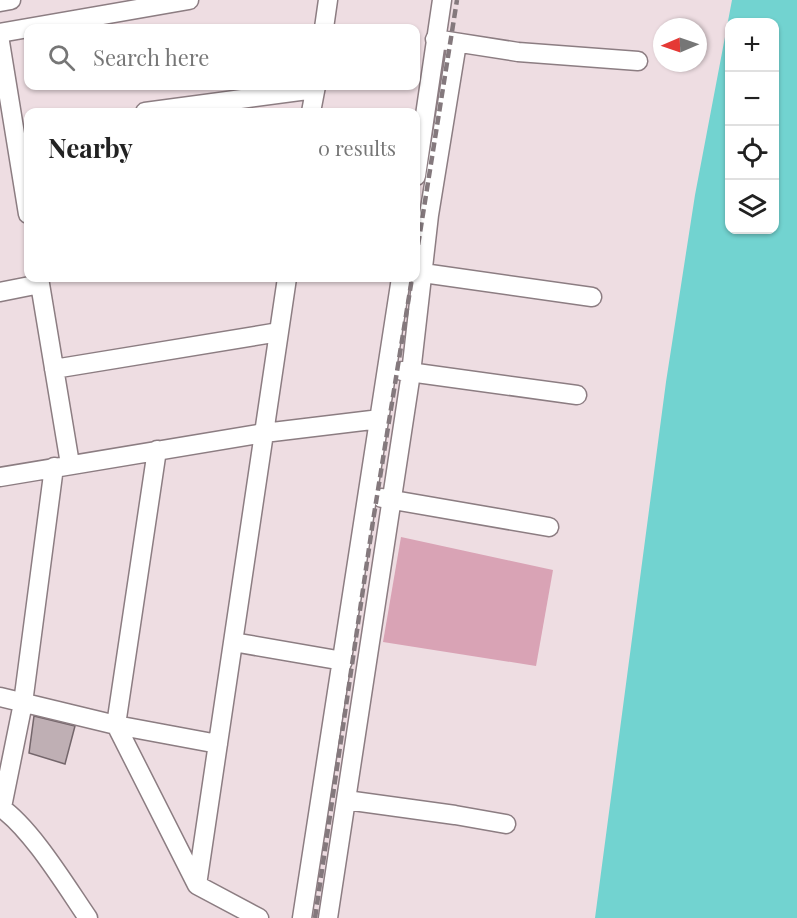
<!DOCTYPE html>
<meta charset="utf-8">
<style>
body{margin:0;font-family:"Playfair Display",serif;background:#f6f6f6;color:#222}
.controls{position:absolute;right:18px;top:18px;display:grid;overflow:hidden;border-radius:12px;box-shadow:0 2px 4px #0004}
.controls button{width:54px;height:54px;display:grid;place-items:center;padding:0;border:0;border-bottom:2px solid #e0e0e0;background:#fff;color:#222;font:30px sans-serif}
.compass{position:absolute;left:653px;top:18px;width:54px;height:54px;border-radius:50%;background:#fff;box-shadow:0 2px 4px #0004;rotate:268deg}
.list{margin:0;padding:0;list-style:none}
h2{display:flex;justify-content:space-between;align-items:center;height:78px;margin:0;padding:0 24px;font-size:26px}
h2 small{font-size:20px;font-weight:400;color:#767676}
.icon{flex:none;width:33px;height:33px;fill:none;stroke:currentColor;stroke-width:2;stroke-linecap:round;stroke-linejoin:round}
.map{position:relative;flex:none;width:797px;height:918px;overflow:hidden}
.search{position:absolute;background:#fff;box-shadow:0 2px 4px #0004;left:24px;top:24px;width:396px;height:66px;display:flex;align-items:center;gap:15px;box-sizing:border-box;padding:0 21px;border-radius:12px;color:#767676;font-size:22px}
.panel{position:absolute;background:#fff;box-shadow:0 2px 4px #0004;left:24px;top:108px;width:396px;height:174px;border-radius:12px}
.map>svg:first-child{display:block}
.green{fill:#d9a3b5}
.water{fill:#72d3d0;fill-rule:evenodd}
.building{fill:#bfafb4;stroke:#74666b;stroke-width:1.5}
.lines{fill:none;stroke-linecap:round;stroke-linejoin:round}
.street-casing{stroke:#8c7d82;stroke-width:21}
.street{stroke:#fff;stroke-width:18}
.rail{stroke:#84797d;stroke-width:4.5;stroke-dasharray:9 4.5;stroke-linecap:butt}
</style>
<div class="map">
<svg width="797" height="918" viewBox="0 0 797 918">
<rect width="100%" height="100%" fill="#eedde2"/>
<path class="green" d="M401 537 553 570 536 666 383 642Z"/>
<path class="water" d="M732 0H797V918H595L666 382 695 195ZM730 22H774V230H730Z"/>
<path class="building" d="M34 716 75 726 65 764 29 753Z"/>
<g class="lines">
<g class="street-casing">
<path id="street" d="M0 2 11 0
M324 28 328 0
M0 33 189 0
M435 39 518 52 638 61
M0 42 28 214
M145 112 315 89
M311 112 316 86
M416 176 442 0
M423 273 592 297
M39 278 70 464
M0 292 40 284
M54 369 279 332
M402 371 577 395
M157 450 116 725 197 885 259 918
M0 477 264 433 380 419
M382 498 549 527
M233 642 343 661
M0 697 116 725 218 744
M346 800 455 815 506 824
M0 807C31 828 66 886 88 918
M2 807 23 703 54 467
M197 885 287 278
M302 918 401 278
M328 918 411 373 429 215 457 43"/>
</g>
<use href="#street" class="street"/>
<path class="rail" d="M416 258 457 0
M315 918 373 521 412 278"/>
</g>
</svg>
<div class="controls">
<button>+</button>
<button>−</button>
<button><svg class="icon" aria-label="locate" viewBox="0 0 24 24"><circle cx="12" cy="12" r="6"/><path d="M12 2v4M12 18v4M2 12h4M18 12h4"/></svg></button>
<button><svg class="icon" aria-label="layers" viewBox="0 0 24 24"><path d="M12 4l9 5-9 5-9-5zM3 14l9 5 9-5"/></svg></button>
</div>
<svg class="compass" viewBox="-18 -18 36 36"><path d="M0-13l5 13h-10z" fill="#e53935"/><path d="M0 13l5-13h-10z" fill="#767676"/></svg>
<div class="search"><svg class="icon" aria-label="search" viewBox="0 0 24 24"><circle cx="10" cy="10" r="6"/><path d="M15 15l6 6"/></svg>Search here</div>
<section class="panel">
<h2>Nearby<small>0 results</small></h2>
<ul class="list">
</ul>
</section>
</div>
